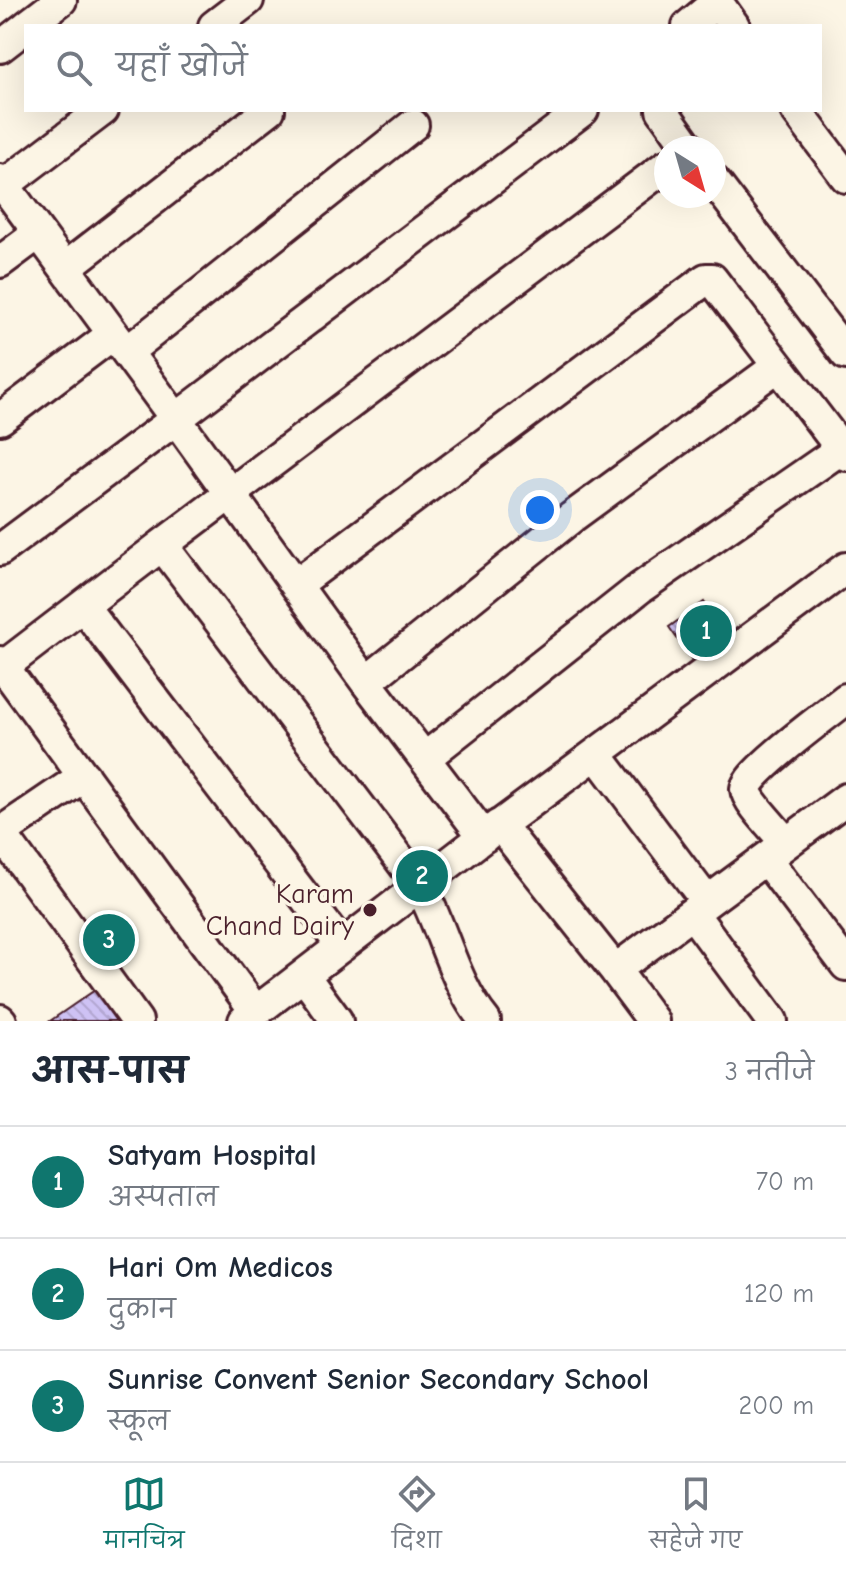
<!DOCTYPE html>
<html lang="hi">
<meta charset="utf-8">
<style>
body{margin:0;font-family:"Comic Neue","Playpen Sans Deva",sans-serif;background:#f2f2f3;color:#1f2937}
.compass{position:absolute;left:654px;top:136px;width:72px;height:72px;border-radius:50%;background:#fff;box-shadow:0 8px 32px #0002;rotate:143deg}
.you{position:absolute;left:540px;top:510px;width:28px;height:28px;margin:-20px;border:6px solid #fff;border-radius:50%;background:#1a73e8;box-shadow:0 0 0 12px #1a73e833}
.badge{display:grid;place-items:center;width:52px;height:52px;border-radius:50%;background:#0f766e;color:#fff;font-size:26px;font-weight:700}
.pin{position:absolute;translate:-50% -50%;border:4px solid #fff;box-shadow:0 2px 8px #0006}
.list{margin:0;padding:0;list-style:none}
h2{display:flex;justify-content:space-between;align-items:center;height:104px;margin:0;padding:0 32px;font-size:34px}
h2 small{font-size:26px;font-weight:400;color:#747a83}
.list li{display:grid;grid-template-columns:52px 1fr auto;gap:24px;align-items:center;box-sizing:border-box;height:112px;padding:0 32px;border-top:2px solid #e0e1e3}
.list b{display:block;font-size:30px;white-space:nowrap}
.list p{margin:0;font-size:26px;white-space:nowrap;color:#747a83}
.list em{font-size:26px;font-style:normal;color:#747a83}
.icon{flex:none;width:44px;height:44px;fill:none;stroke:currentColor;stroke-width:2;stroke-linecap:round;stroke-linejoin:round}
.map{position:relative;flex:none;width:846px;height:1021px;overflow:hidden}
.search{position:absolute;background:#fff;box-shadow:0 8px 32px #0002;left:24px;right:24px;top:24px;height:88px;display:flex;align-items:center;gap:20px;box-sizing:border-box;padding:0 28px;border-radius:0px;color:#747a83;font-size:30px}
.sheet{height:440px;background:#fff}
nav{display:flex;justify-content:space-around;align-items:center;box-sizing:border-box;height:112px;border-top:2px solid #e0e1e3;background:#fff;font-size:22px;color:#747a83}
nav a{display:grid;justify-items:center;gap:4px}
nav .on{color:#0f766e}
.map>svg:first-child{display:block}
.building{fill:url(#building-back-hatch);stroke:#4a1f2b;stroke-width:2}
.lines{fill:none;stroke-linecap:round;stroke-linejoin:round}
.minor-casing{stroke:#4a1f2b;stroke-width:36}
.minor{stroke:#fcf5e5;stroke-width:30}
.poi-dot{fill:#4a1f2b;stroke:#fcf5e5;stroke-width:3}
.labels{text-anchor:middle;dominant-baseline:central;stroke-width:7;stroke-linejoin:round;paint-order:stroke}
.poi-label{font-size:28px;fill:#4a1f2b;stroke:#fcf5e5;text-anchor:end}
</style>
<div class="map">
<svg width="846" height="1021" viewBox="0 0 846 1021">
<defs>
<pattern id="building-back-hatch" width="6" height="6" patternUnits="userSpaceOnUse" patternTransform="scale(2)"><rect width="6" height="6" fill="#cec2f4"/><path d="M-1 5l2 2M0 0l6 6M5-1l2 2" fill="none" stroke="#b2a6d1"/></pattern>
</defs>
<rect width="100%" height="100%" fill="#fcf5e5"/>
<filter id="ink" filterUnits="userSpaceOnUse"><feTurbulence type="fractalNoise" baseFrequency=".0125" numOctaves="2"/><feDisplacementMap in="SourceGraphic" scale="16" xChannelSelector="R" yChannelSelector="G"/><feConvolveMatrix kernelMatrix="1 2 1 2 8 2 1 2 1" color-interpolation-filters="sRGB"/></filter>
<g filter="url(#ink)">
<path class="building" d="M704 602 732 642 697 667 669 627Z
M98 988 121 1021H50Z"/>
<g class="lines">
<g class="minor-casing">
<path id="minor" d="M27 26 61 0
M214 26 248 0
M688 26 717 2 734 26
M0 47 26 27
M662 110 689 148
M796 110 846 177
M0 180 176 419 583 110
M714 181 846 354
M4 185 103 110
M0 262 39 233
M65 268 269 110
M127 352 413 125
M0 419 113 334
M0 550 176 419 366 682 484 837
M846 568 500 825 615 970 846 799
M296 585 706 279H712L846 455
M83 606 342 946
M0 662 256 1012
M4 666 162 545
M366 682 572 517 778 366
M596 754 707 902
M425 758 640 588 841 449
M0 832 137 1021
M0 833 84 776
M786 843C778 832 747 802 746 789 746 773 830 712 846 699
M766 859 846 965
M693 914 772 1021
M615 970 653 1021
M304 976 337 1021
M0 1020 1 1021
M244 1021 499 825
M485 1021C453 982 444 930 420 886L162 545 666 166"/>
</g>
<use href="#minor" class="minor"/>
</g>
</g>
<circle class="poi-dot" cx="370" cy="910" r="8"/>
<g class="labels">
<g class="poi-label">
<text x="354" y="894">Karam<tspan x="354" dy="32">Chand Dairy</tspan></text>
</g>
</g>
</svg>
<svg class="compass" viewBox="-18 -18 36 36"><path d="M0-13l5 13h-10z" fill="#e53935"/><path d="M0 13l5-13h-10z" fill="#747a83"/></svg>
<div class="you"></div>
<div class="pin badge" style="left:706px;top:631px">1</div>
<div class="pin badge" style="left:422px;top:876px">2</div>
<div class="pin badge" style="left:109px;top:940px">3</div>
<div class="search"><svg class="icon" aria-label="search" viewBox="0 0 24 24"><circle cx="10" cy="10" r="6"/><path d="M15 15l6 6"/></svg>यहाँ खोजें</div>
</div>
<section class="sheet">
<h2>आस-पास<small>3 नतीजे</small></h2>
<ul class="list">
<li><span class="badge">1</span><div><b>Satyam Hospital</b><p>अस्पताल</p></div><em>70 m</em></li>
<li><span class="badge">2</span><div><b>Hari Om Medicos</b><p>दुकान</p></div><em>120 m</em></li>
<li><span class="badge">3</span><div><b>Sunrise Convent Senior Secondary School</b><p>स्कूल</p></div><em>200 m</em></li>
</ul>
</section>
<nav>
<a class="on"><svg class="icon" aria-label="map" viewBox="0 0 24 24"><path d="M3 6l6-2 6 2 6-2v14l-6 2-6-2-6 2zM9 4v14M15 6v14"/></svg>मानचित्र</a>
<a><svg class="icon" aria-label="directions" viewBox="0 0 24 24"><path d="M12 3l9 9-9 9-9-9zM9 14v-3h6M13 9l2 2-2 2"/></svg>दिशा</a>
<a><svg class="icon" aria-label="saved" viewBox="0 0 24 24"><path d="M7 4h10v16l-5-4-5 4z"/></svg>सहेजे गए</a>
</nav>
